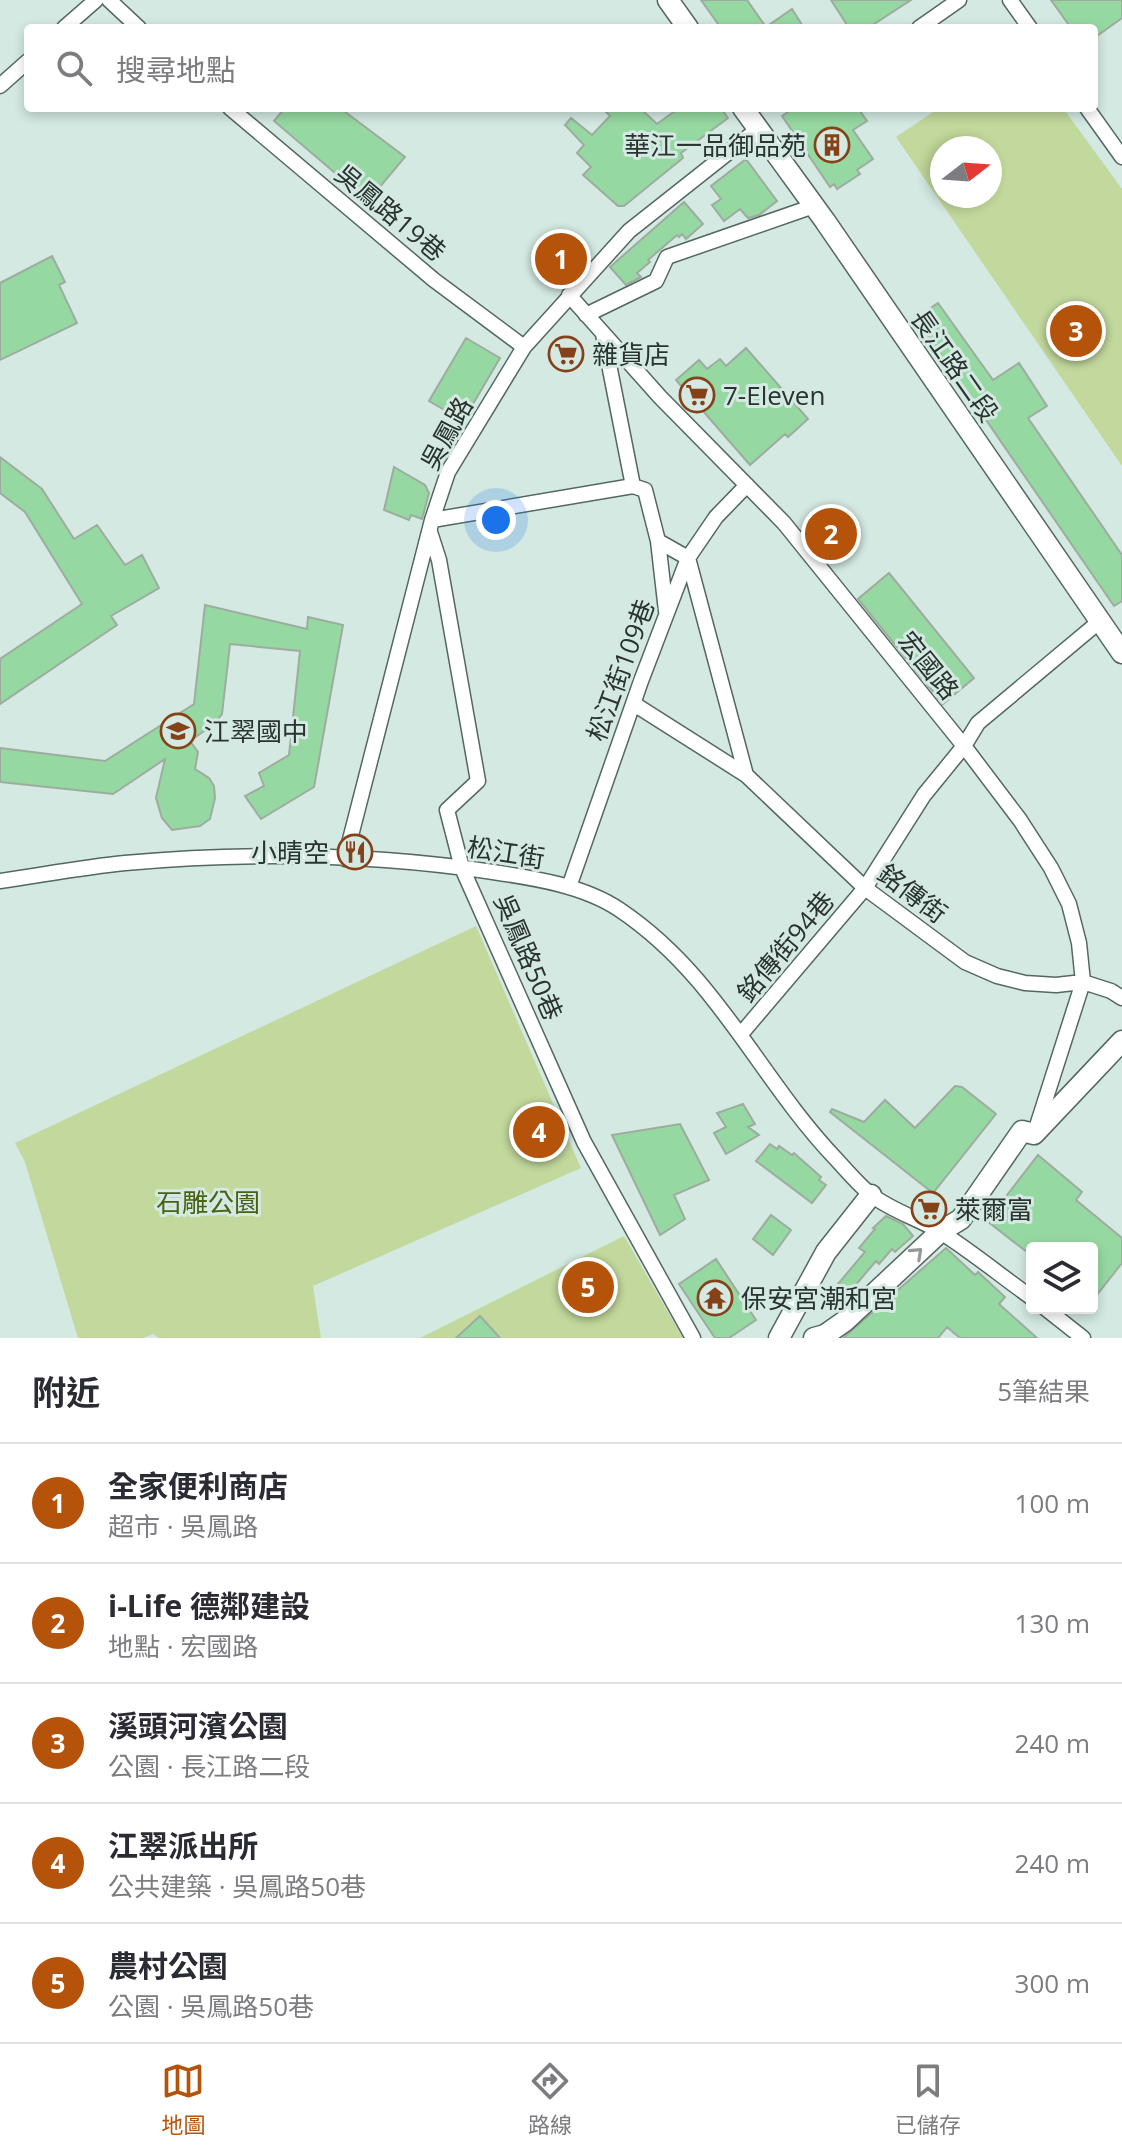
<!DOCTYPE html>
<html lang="zh-TW">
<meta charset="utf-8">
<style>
body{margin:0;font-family:"Open Sans","Noto Sans TC",sans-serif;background:#f7f7f7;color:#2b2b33}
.controls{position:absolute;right:24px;bottom:24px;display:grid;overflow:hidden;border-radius:8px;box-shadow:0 4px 12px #0003}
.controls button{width:72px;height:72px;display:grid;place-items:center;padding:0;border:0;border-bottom:2px solid #e1e1e2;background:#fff;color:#2b2b33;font:40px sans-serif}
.compass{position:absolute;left:930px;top:136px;width:72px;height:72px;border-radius:50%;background:#fff;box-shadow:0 4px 12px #0003;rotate:73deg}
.you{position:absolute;left:496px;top:520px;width:28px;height:28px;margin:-20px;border:6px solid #fff;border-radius:50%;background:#1a73e8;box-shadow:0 0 0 12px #1a73e833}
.badge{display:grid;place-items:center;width:52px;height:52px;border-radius:50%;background:#b45309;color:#fff;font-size:26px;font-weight:700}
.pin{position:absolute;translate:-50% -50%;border:4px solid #fff;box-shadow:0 2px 8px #0006}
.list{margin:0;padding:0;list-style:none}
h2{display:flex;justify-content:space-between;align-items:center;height:104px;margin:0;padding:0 32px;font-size:34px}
h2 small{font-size:26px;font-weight:400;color:#7c7c81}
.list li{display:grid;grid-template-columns:52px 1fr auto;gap:24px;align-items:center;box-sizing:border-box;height:120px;padding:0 32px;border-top:2px solid #e1e1e2}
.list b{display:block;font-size:30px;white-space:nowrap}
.list p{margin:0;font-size:26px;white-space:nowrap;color:#7c7c81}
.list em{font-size:26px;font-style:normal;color:#7c7c81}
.icon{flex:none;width:44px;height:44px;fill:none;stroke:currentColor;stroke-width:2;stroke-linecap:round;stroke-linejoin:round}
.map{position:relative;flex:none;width:1122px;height:1338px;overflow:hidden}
.search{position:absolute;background:#fff;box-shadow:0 4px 12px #0003;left:24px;right:24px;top:24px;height:88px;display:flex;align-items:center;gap:20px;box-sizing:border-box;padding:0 28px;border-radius:8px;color:#7c7c81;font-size:30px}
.sheet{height:704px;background:#fff}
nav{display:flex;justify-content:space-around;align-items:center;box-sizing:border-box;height:112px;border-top:2px solid #e1e1e2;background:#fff;font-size:22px;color:#7c7c81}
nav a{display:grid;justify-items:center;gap:4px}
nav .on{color:#b45309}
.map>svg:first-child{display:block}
.green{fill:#c2d89c;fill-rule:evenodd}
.building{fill:#96d8a2;stroke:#9eaca0;stroke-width:2}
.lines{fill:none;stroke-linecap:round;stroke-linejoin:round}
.street-casing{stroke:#546761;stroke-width:17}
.secondary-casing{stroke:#546761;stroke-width:23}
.street{stroke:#fff;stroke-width:14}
.secondary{stroke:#fff;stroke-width:20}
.oneway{stroke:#959998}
.labels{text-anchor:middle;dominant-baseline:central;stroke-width:6;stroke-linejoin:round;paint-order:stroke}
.poi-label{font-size:26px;fill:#2b3330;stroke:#d3e9e2;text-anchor:start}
.street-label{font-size:26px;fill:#2b3330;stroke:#d3e9e2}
.park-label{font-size:26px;fill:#4b6112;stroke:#d3e9e2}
</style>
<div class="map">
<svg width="1122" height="1338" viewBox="0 0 1122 1338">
<rect width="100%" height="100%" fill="#d3e9e2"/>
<path class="green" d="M939 108H1063L1122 189V466L896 137ZM990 148V196H942V148Z
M476 926 581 1168 313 1286 321 1338H159L153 1334 143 1338H78L25 1162 15 1143Z
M624 1236 683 1338H420Z"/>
<path class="building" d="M701 0H747L766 27 792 9 804 28H721Z
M831 0H911L868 28H849Z
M1051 0H1122V18L1094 38V28H1071Z
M285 108H340L405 157 368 201 274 121Z
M602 108H640L657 124 679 108H721L728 118 681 153 683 158 624 206H618L583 175 591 167 577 153 584 145 565 125 571 118 592 135 610 116Z
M794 108H858L867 121 853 130 873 159 857 170 860 174 837 189 834 184 830 187 782 116Z
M746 159 777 201 759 215 748 218 740 209 724 221 712 205 721 199 711 186Z
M684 202 703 224 686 239 682 234 679 237 677 235 648 260 650 262 637 273 641 277 626 285 610 267Z
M52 256 65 282 59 285 77 323 0 360V283Z
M938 303 993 380 1019 363 1047 406 1028 418 1122 555V601L1114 606 916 318Z
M466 338 500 358 463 421 429 401Z
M746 348 808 419 788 437 785 434 750 465 676 380 699 360 707 369 720 359 726 366Z
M0 457 42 489 74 539 97 525 125 565 142 555 159 588 111 616 117 625 0 704V659L82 604 25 512 0 493Z
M394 467 425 485 429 493 422 519 411 515 409 520 384 510Z
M835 509 856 536 826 559 805 533Z
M889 573 974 678 943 704 858 599Z
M205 605 307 629 308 617 343 625 314 787 261 819 245 796 264 786 259 773 289 755 300 651 230 644 222 714 214 724 190 741 198 752 195 769 209 778 214 786 215 798 210 819 200 826 172 830 162 818 156 798 165 759 113 794 0 782V748L105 761 194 704Z
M955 1086 962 1087 996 1114 933 1193 830 1112 832 1109 864 1122 885 1100 915 1128Z
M743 1104 755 1124 748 1127 759 1135 726 1154 714 1133 726 1127 717 1113Z
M680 1124 709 1180 674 1195 685 1219 660 1235 612 1135Z
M770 1144 777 1149 779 1146 792 1155 794 1153 821 1177 819 1180 826 1185 812 1203 756 1161Z
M1038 1155 1082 1192 1076 1200 1122 1238V1263L1092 1301V1248H1032V1256L987 1221Z
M771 1215 791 1230 773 1255 753 1239Z
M886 1216 903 1224 913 1236 895 1252 892 1249 879 1264 876 1261 848 1294 837 1285 865 1252 859 1248 875 1229 873 1228Z
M946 1248 975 1275 978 1272 1005 1297 999 1304 1037 1338H960L947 1327 938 1338H843Z
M716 1259 756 1320 729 1338H715L679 1284Z
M480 1316 500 1338H456Z"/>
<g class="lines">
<g class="street-casing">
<path id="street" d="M109 0 139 28
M1010 0 1030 28
M64 28 96 0
M919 28 959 0
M0 86 28 61
M230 108 434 280 524 347
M1087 108 1122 157
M569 295 660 397 784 523 964 746 1020 820 1051 868 1069 904 1079 943 1083 982 1036 1129
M586 315 656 281 667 257 814 206
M603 334 633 486 645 490 658 541 666 611
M432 520 633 486
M430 532 439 560 478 781 447 810 462 868 584 1142 693 1338
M658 541 688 558 746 775
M634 704 746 775 865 888 965 962 997 976 1025 983 1056 985 1083 982 1111 991 1122 998
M345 859 432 520 448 472 524 347 629 231 758 129
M0 881C42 875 84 867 125 863 246 852 373 854 493 872 534 878 585 886 620 910 718 976 758 1077 836 1159 847 1171 858 1184 870 1194 890 1210 917 1218 939 1231 971 1251 1001 1276 1032 1298
M569 887 641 681 688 558 716 517 747 485
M741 1034 865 888 924 795 964 746 978 723 1100 621
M1045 1308 1083 1338"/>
</g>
<g class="secondary-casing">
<path id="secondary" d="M668 0 688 28
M743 108 825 221 1122 653
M779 1338 826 1252 871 1195
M814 1338 825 1335 845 1321 940 1232 961 1219 1022 1131 1034 1134 1122 1041"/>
</g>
<use href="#street" class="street"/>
<use href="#secondary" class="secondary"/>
</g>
<defs><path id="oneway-chevron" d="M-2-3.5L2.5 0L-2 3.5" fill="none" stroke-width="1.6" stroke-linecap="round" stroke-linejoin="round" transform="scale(2)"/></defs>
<use class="oneway" href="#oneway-chevron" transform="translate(917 1253) rotate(-43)"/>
<defs>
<g id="building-ring" transform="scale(1.8)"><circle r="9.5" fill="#d3e9e2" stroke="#864118" stroke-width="1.5"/><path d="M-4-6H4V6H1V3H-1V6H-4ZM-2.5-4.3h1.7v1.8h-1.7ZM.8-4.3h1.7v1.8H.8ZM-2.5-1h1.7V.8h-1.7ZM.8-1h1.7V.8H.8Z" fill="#864118"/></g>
<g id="supermarket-ring" transform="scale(1.8)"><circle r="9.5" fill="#d3e9e2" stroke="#864118" stroke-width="1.5"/><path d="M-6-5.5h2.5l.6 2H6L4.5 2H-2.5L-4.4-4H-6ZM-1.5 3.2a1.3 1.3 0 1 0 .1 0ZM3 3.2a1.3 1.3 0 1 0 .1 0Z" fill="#864118"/></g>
<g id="school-ring" transform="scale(1.8)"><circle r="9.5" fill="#d3e9e2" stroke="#864118" stroke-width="1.5"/><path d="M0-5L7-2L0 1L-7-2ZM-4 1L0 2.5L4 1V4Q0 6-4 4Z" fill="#864118"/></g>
<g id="restaurant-ring" transform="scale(1.8)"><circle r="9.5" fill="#d3e9e2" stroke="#864118" stroke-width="1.5"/><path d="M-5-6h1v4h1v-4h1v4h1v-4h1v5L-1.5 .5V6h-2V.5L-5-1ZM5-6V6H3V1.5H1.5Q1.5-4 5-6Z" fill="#864118"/></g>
<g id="temple-ring" transform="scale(1.8)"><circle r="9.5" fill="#d3e9e2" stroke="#864118" stroke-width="1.5"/><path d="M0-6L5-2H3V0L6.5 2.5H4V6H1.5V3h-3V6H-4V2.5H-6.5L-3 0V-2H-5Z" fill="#864118"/></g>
</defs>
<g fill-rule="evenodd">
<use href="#building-ring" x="832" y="145"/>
<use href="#supermarket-ring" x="566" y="354"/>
<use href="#supermarket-ring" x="697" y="395"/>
<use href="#school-ring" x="178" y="731"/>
<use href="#restaurant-ring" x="355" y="852"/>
<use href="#supermarket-ring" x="929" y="1209"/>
<use href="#temple-ring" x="715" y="1298"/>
</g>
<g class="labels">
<g class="poi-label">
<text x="806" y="145" text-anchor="end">華江一品御品苑</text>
<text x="592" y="354">雜貨店</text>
<text x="723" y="395">7-Eleven</text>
<text x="204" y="731">江翠國中</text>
<text x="329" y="852" text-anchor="end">小晴空</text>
<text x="955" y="1209">萊爾富</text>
<text x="741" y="1298">保安宮潮和宮</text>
</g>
<g class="street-label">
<text transform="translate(391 212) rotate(40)">吳鳳路19巷</text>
<text transform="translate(955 365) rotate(55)">長江路二段</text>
<text transform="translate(446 433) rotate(-61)">吳鳳路</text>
<text transform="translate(929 665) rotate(51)">宏國路</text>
<text transform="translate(620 670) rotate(-70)">松江街109巷</text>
<text transform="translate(506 852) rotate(9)">松江街</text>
<text transform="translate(913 893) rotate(37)">銘傳街</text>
<text transform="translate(785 946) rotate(-50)">銘傳街94巷</text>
<text transform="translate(529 957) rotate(67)">吳鳳路50巷</text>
</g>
<g class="park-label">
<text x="208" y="1202">石雕公園</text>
</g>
</g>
</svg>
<div class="controls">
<button><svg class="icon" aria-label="layers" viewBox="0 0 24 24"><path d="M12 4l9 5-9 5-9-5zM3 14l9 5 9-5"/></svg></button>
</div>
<svg class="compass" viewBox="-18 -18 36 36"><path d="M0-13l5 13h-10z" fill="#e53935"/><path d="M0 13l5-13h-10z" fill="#7c7c81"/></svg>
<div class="you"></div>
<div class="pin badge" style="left:561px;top:259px">1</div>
<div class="pin badge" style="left:831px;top:534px">2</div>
<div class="pin badge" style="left:1076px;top:331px">3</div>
<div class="pin badge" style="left:539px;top:1132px">4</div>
<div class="pin badge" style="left:588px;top:1287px">5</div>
<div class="search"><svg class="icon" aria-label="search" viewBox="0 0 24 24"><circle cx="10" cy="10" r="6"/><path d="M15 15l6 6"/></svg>搜尋地點</div>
</div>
<section class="sheet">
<h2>附近<small>5筆結果</small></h2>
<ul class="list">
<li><span class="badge">1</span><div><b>全家便利商店</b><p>超市 · 吳鳳路</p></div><em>100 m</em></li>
<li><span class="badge">2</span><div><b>i-Life 德鄰建設</b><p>地點 · 宏國路</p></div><em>130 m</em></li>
<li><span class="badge">3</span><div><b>溪頭河濱公園</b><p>公園 · 長江路二段</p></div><em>240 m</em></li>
<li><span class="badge">4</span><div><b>江翠派出所</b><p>公共建築 · 吳鳳路50巷</p></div><em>240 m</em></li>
<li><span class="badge">5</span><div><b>農村公園</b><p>公園 · 吳鳳路50巷</p></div><em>300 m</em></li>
</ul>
</section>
<nav>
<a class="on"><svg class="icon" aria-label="map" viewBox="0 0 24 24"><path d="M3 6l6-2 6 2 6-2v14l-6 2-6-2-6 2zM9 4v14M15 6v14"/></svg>地圖</a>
<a><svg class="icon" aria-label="directions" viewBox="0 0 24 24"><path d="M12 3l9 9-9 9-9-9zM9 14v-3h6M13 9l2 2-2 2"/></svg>路線</a>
<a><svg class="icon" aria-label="saved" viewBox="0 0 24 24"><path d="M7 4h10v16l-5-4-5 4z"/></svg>已儲存</a>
</nav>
